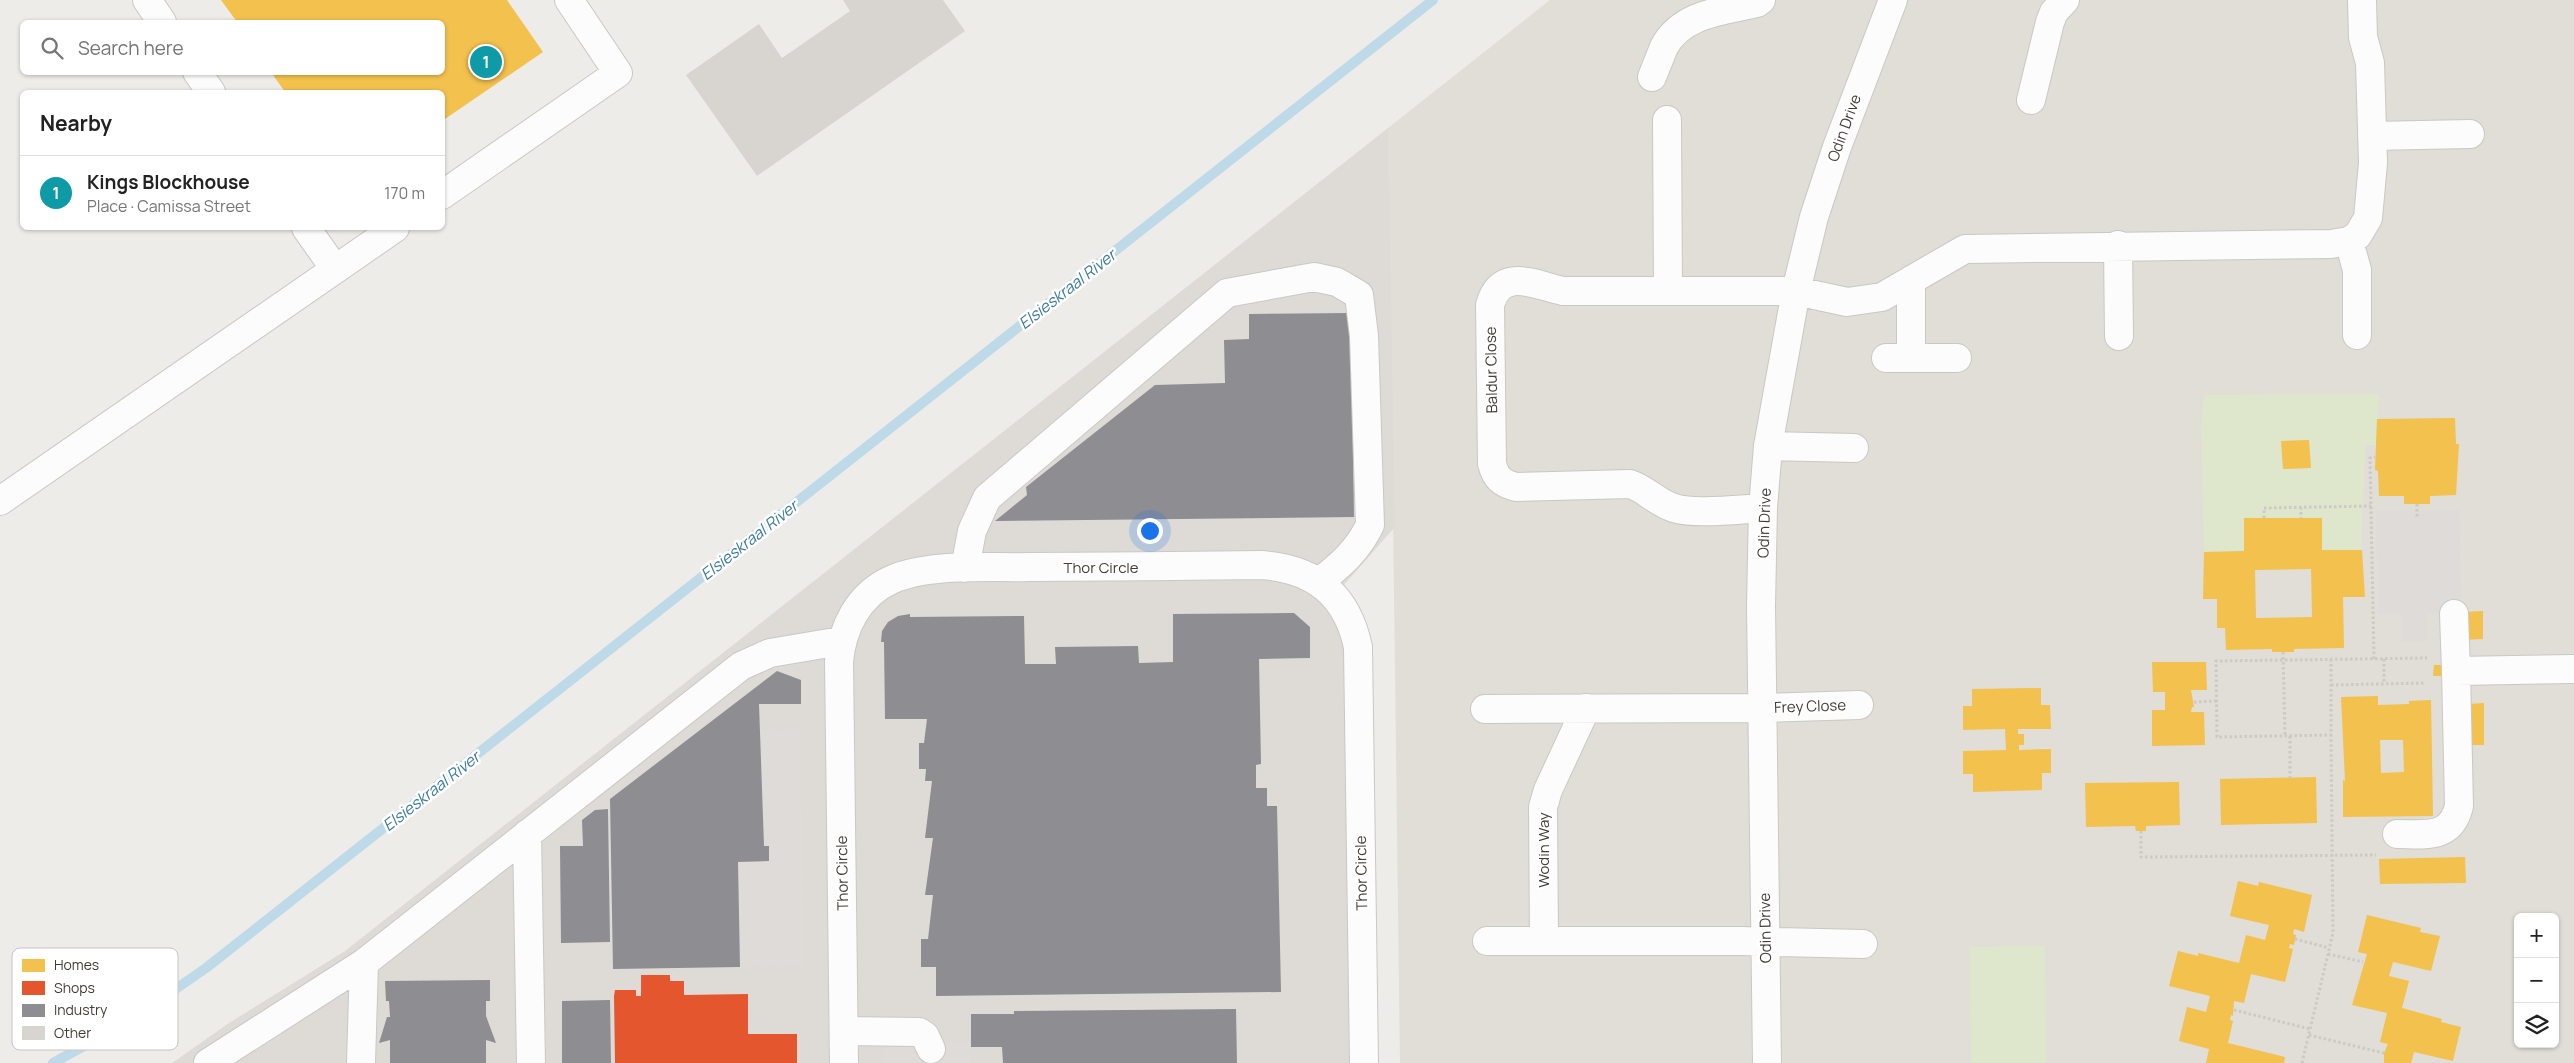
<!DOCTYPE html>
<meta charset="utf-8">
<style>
body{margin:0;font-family:Manrope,sans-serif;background:#f2f2f2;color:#222}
.controls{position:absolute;right:15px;bottom:15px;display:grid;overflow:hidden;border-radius:8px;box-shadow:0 1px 4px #0004}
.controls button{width:45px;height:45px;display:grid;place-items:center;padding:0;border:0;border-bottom:1px solid #e0e0e0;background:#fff;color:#222;font:25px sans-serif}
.you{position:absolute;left:1149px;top:530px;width:18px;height:18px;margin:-12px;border:4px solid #fff;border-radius:50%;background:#1a73e8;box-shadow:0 0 0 8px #1a73e833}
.badge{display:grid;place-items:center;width:32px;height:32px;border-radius:50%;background:#7f7a75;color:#fff;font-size:16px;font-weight:700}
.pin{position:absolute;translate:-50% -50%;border:2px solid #fff;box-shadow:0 1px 5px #0006}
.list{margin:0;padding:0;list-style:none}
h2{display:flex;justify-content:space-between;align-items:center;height:65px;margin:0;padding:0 20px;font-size:21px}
h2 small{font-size:16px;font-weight:400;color:#767676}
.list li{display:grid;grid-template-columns:32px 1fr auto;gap:15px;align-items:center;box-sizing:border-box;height:75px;padding:0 20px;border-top:1px solid #e0e0e0}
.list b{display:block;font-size:19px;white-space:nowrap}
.list p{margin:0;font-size:16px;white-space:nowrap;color:#767676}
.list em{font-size:16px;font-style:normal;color:#767676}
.icon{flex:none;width:28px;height:28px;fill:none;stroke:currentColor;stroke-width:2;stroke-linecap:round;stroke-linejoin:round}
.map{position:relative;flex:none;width:2574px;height:1063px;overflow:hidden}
.search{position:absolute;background:#fff;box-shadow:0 1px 4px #0004;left:20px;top:20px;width:425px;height:55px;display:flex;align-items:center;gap:12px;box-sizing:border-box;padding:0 18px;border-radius:8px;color:#767676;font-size:19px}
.panel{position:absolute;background:#fff;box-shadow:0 1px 4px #0004;left:20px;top:90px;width:425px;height:140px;border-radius:8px}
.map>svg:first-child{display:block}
.residential{fill:#e1ddd7;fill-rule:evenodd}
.industrial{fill:#dedbd7}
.green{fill:#dee6cb}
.parking{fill:#dedbd9}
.homes{fill:#f2c14e;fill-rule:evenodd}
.shops{fill:#e4572e}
.industry{fill:#8d8d92}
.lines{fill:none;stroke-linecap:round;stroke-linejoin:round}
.stream{stroke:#bedae8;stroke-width:10}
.building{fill:#d8d5d1}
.minor-casing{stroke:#cac8c5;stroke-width:30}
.path{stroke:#cccac7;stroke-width:3;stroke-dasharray:2.5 2.5;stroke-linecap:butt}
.minor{stroke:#fcfcfc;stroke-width:28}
.labels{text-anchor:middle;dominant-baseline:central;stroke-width:5;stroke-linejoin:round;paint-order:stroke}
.street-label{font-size:15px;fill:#433d36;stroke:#fff}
.water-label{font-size:16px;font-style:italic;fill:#3a7a9c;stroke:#fff}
.key{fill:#fff;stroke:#c7c5c3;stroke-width:1}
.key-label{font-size:14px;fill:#433d36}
</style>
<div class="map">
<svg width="2574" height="1063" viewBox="0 0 2574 1063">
<rect width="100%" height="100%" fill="#eeece9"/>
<path class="residential" d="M1550 0H2574V1063H1400L1388 128ZM2518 917H2555V1044H2518Z"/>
<path class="industrial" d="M1388 128 1395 527 1335 595 1346 611 1364 1063H172L229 1023 345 951Z"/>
<path class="green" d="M2379 394 2378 445H2365C2365 481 2361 515 2362 550H2322L2321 518 2244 519V551L2204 552 2201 425 2204 395Z
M2045 946 2046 1063H1971L1970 947Z"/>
<path class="parking" d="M2459 510 2461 614H2427V641L2401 642V614H2378L2376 511Z
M800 729 804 966 740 967 738 862 769 861V847L764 846 762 730Z
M970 1042V1063H883V1043Z"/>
<path class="homes" d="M221 0H507L543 52 442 121V92H285L271 72H442V22H237Z
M2455 418 2456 444H2459L2456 495 2430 496V504H2404V496H2379L2378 471 2375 470 2377 419Z
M2309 440 2311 468 2283 469 2281 441Z
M2244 518H2322V550H2362L2365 597H2343L2344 648 2294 649V652H2272V649L2226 650 2225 628H2217V599H2203L2204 552 2244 551ZM2311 569 2312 617 2256 618 2255 570Z
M2483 611V639L2462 640V612Z
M2152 662H2206L2207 690H2191L2194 707H2192L2191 712H2204L2205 745 2152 746V710H2165V692H2153Z
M2434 665H2445V676H2433Z
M2041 688V705H2050L2051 729H2018V734H2024V745H2019V750L2051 749V773H2042V790L1973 792V774H1963V751L2006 750 2005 729 1963 730V706H1972V689Z
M2378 696V705L2409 704V701L2431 700 2433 816 2343 817V780L2345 781 2341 697ZM2380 740H2403L2404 772 2381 773Z
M2484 703V745H2468V704Z
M2316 777 2317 823 2221 825 2220 779Z
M2179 782 2180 825 2146 826V831H2136L2135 826 2086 827 2085 783Z
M2465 857 2466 883 2380 884 2379 859Z
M2238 881 2258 886 2259 882 2312 895 2304 932 2294 929 2293 934 2296 935 2294 945 2290 944 2289 948 2293 949 2285 982 2251 974 2244 1003 2234 1001 2233 1016 2231 1015 2230 1020 2233 1021 2228 1043 2285 1057 2284 1063H2206L2209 1049 2179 1041 2187 1007 2206 1012 2210 996 2169 986 2178 951 2198 956V953L2239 963 2246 935 2265 940 2269 925 2230 916Z
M2367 915 2421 928 2420 932 2440 936 2431 971 2393 962 2389 976 2409 981 2402 1008 2442 1019 2441 1022 2461 1027 2453 1061 2414 1052 2411 1063H2384V1053L2388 1044 2380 1042 2387 1013 2352 1005 2367 954 2358 952Z"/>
<path class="shops" d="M641 975H670V981H684V995L748 994V1034H797V1063H615L614 996 615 990H636V996H641Z"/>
<path class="industry" d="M1351 313 1354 517 995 521 1027 495 1026 487 1155 385 1225 383 1224 340 1249 339V314Z
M1294 613 1310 627V658L1259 659 1261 764 1256 765V788H1267V806H1277L1281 992 936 996V967H921V939H928L933 895H925L933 838H925L932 781H925L926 769H919V743H924L927 719H885L884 642H881L882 631 888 622 898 616 910 614V617L1024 616 1025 664H1056L1055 647 1138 646 1139 663 1173 662V614Z
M777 671 801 680V704H759L764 846H769V861L738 862 740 967 613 969 610 799Z
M608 809 610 942 561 943 560 846H583L582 820 595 810Z
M490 980V1001H486V1016L496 1043 486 1040V1063H390V1040L379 1043 387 1017H390L389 1001H386L385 981Z
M610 1000 611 1063H562V1001Z
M1236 1009 1237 1063H1003L1002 1047H971V1014H1014V1011Z"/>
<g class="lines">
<path class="stream" d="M53 1063 128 1022 206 968 1433 0"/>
</g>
<path class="building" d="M843 0H943L965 31 757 176 686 75 759 24 782 58 850 11Z"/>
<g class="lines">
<g class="minor-casing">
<path id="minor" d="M147 0 162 22
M197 72 211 92
M1652 77C1656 67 1660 57 1664 47 1682 13 1724 11 1757 3L1761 0
M2031 100 2050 22 2054 12 2065 0
M1667 120 1668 291
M2372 136 2470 134
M442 195 618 73 569 0
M306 228 335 269
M2349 241 2357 270V335
M2118 245 2119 336
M1911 280V358
M1886 358H1957
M1768 446 1854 448
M0 501 395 228
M1763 508C1741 509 1694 515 1674 508 1657 503 1646 489 1630 484L1516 487C1501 483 1496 478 1492 464L1490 305C1501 266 1535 285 1563 291H1796L1847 302 1882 297 1965 249 2331 244 2349 241 2358 235 2368 218 2373 163 2370 63 2363 37 2362 0
M965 568 972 531 987 498 1227 293 1314 277 1337 282 1359 295 1364 336 1370 525C1358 550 1341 565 1319 582
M2454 614 2456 671 2574 669
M1485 709 1762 708 1859 705
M527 834 531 1063
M2397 834C2425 834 2451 840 2459 806L2456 671
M1487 941H1741L1863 944
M1544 941 1543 807 1548 790 1586 708
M844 1031 919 1032 925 1036 931 1049
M208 1063 364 963 741 666 770 653 841 641
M361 1063 364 963
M844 1063 839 662C842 628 858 595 891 580 926 563 990 568 1030 567 1107 567 1185 566 1262 565 1315 569 1347 595 1358 647L1364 1063
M1767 1063 1761 606 1763 508 1768 446 1796 291 1814 217 1837 147 1893 0"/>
</g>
<path class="path" d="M2417 504V518
M2301 507V518
M2264 518V508L2371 506
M2283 652 2285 736
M2331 659V735L2217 737 2216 661C2286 660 2357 659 2427 658
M2374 659 2370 458 2375 457
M2384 659V684
M2331 685 2426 683
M2194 702 2217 701
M2290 736V778
M2141 831V857L2376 855
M2295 939 2329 948
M2328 954 2363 962
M2234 1010 2310 1029
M2309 1035 2384 1053
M2302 1063 2333 933 2331 735"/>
<use href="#minor" class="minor"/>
</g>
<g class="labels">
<g class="street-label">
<text transform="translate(1844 128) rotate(-70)">Odin Drive</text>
<text transform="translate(1491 370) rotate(-91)">Baldur Close</text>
<text transform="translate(1764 523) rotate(-88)">Odin Drive</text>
<text x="1101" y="567">Thor Circle</text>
<text transform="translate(1810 706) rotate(-2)">Frey Close</text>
<text transform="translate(1543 850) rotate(-90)">Wodin Way</text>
<text transform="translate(842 873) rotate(-91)">Thor Circle</text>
<text transform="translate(1361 873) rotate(-91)">Thor Circle</text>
<text transform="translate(1765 928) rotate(-91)">Odin Drive</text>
</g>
<g class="water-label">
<text transform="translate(1067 289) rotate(-38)">Elsieskraal River</text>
<text transform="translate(749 540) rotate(-38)">Elsieskraal River</text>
<text transform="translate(431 791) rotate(-38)">Elsieskraal River</text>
</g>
</g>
<rect x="12" y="948" width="166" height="102" rx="8" class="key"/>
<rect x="22" y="959" width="23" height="13" fill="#f2c14e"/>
<rect x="22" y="981" width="23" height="14" fill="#e4572e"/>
<rect x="22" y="1004" width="23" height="13" fill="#8d8d92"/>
<rect x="22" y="1026" width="23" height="14" fill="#d8d5d1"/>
<g class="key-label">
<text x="54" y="970">Homes</text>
<text x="54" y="993">Shops</text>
<text x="54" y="1015">Industry</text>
<text x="54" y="1038">Other</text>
</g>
</svg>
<div class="controls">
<button>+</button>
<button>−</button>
<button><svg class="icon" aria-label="layers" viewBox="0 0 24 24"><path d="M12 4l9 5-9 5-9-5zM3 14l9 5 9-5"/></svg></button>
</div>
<div class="you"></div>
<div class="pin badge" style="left:486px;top:62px;background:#0f9aa8">1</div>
<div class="search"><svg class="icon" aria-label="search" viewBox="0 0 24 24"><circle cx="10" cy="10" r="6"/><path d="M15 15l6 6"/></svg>Search here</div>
<section class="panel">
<h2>Nearby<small></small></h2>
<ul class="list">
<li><span class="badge" style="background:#0f9aa8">1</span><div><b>Kings Blockhouse</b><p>Place · Camissa Street</p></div><em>170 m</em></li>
</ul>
</section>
</div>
